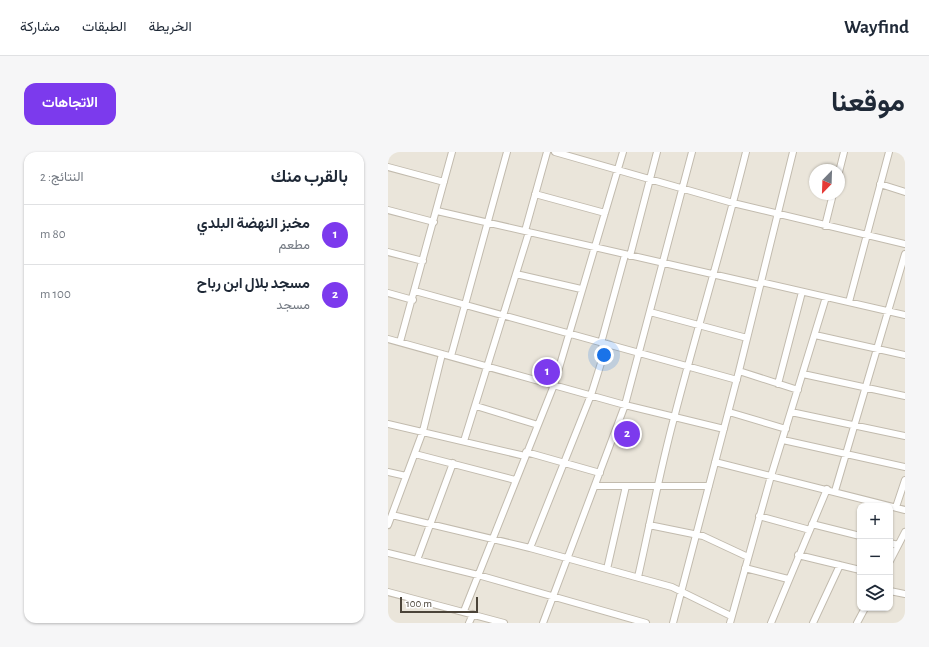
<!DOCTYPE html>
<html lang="ar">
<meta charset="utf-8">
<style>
body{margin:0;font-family:"Alegreya Sans",Vazirmatn,sans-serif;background:#f6f6f7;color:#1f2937;direction:rtl}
.controls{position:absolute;right:12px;bottom:12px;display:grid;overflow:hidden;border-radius:8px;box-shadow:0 1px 3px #0004}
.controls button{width:36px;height:36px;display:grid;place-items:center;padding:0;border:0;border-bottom:1px solid #e0e1e3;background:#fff;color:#1f2937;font:20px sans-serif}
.compass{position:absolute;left:421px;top:12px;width:36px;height:36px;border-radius:50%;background:#fff;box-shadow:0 1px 3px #0004;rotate:203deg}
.scale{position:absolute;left:12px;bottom:10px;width:78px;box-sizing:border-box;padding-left:4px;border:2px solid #4b4439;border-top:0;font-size:11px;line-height:14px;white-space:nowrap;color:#4b4439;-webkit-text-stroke:3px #fff;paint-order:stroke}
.you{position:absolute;left:216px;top:203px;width:14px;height:14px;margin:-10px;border:3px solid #fff;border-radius:50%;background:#1a73e8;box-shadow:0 0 0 6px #1a73e833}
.badge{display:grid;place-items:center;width:26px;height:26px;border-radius:50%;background:#7c3aed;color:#fff;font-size:13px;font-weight:700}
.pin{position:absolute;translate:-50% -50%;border:2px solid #fff;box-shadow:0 1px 4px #0006}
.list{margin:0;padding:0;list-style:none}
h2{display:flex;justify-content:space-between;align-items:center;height:52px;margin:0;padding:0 16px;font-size:17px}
h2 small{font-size:13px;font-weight:400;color:#747a83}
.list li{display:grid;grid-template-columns:26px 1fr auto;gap:12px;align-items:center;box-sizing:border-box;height:60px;padding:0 16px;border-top:1px solid #e0e1e3}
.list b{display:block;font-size:15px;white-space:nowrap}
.list p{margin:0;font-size:13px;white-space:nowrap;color:#747a83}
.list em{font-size:13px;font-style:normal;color:#747a83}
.icon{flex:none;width:22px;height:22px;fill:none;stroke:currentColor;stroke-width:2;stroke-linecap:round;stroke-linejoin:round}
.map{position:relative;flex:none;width:517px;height:471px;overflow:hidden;direction:ltr;border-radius:12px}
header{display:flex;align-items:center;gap:24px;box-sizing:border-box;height:56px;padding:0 20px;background:#fff;border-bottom:1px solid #e0e1e3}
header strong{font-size:19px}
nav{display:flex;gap:22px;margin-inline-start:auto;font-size:14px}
.intro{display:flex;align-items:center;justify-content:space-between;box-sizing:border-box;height:96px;padding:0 24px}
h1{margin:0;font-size:28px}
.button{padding:10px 18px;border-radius:12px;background:#7c3aed;color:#fff;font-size:14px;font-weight:700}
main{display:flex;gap:24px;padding:0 24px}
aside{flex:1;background:#fff;border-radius:12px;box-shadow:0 1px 3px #0004}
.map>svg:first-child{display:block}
.residential{fill:#eae5da;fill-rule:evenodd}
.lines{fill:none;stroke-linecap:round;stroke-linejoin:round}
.minor-casing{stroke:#c2bbae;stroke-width:8}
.minor{stroke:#fff;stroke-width:6}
</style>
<header>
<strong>Wayfind</strong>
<nav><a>الخريطة</a><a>الطبقات</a><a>مشاركة</a></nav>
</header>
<div class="intro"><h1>موقعنا</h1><a class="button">الاتجاهات</a></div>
<main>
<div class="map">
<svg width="517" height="471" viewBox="0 0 517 471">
<rect width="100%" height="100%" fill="#f6f3ec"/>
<path class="residential" d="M0 0H517V471H0ZM427 18H451V42H427ZM472 354H502V456H472Z"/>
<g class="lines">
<g class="minor-casing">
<path id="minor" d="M167 0 345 51 517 92
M0 15 56 30
M451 20 456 0
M492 32 517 40
M147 42 217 61
M0 58 46 70
M49 59 372 133
M437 74 445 42
M137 79 159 0
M0 100 35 109
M242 104 269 0
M128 122 193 137
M373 130 517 163
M27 139 349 228
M0 141 25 148
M461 150 501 0
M262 160 359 186
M427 183 517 203
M0 187 237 253 336 277
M12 190 64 0
M213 191 237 103
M63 204 119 0
M351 219 410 238
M415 222 517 244
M390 232 414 140
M88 254 150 273
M341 260 398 277
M403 260 517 284
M0 272 137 304
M395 288 517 315
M76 289 141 80
M138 300 212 321
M27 302 127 328
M327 310 517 358
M0 320 18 324
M207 334H321
M447 339 517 102
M508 355 517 328
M4 363 142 396 284 435 343 464
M371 364 422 378
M424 372 472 384
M0 373 35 279 54 202
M261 373 315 384 360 405
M502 391 510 393
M142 396 203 243 219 192
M0 401 90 423 258 471
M410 403 472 418
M29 408 65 311
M502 409 517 380
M357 416 400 427
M219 417 238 334
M250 425C262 372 272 318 286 266 309 177 336 89 358 0
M502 439 517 442
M0 440 116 471
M76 459 166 233 235 0
M81 471 85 462
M155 471 237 253 304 0
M285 471 351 219 405 0
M342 471 383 324 438 145
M383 471 439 337
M425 471 452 413
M469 471 477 456"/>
</g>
<use href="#minor" class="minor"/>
</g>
</svg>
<div class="controls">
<button>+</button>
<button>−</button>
<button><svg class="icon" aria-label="layers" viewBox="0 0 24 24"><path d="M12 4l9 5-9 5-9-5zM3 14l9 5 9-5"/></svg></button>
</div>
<svg class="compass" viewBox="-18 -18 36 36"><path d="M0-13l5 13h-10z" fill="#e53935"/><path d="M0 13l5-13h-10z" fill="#747a83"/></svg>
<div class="scale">100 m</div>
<div class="you"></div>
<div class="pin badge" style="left:159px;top:220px">1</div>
<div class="pin badge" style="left:239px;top:282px">2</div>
</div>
<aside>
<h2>بالقرب منك<small>النتائج: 2</small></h2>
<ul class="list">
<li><span class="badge">1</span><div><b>مخبز النهضة البلدي</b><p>مطعم</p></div><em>80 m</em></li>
<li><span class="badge">2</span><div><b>مسجد بلال ابن رباح</b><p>مسجد</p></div><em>100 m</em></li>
</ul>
</aside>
</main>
